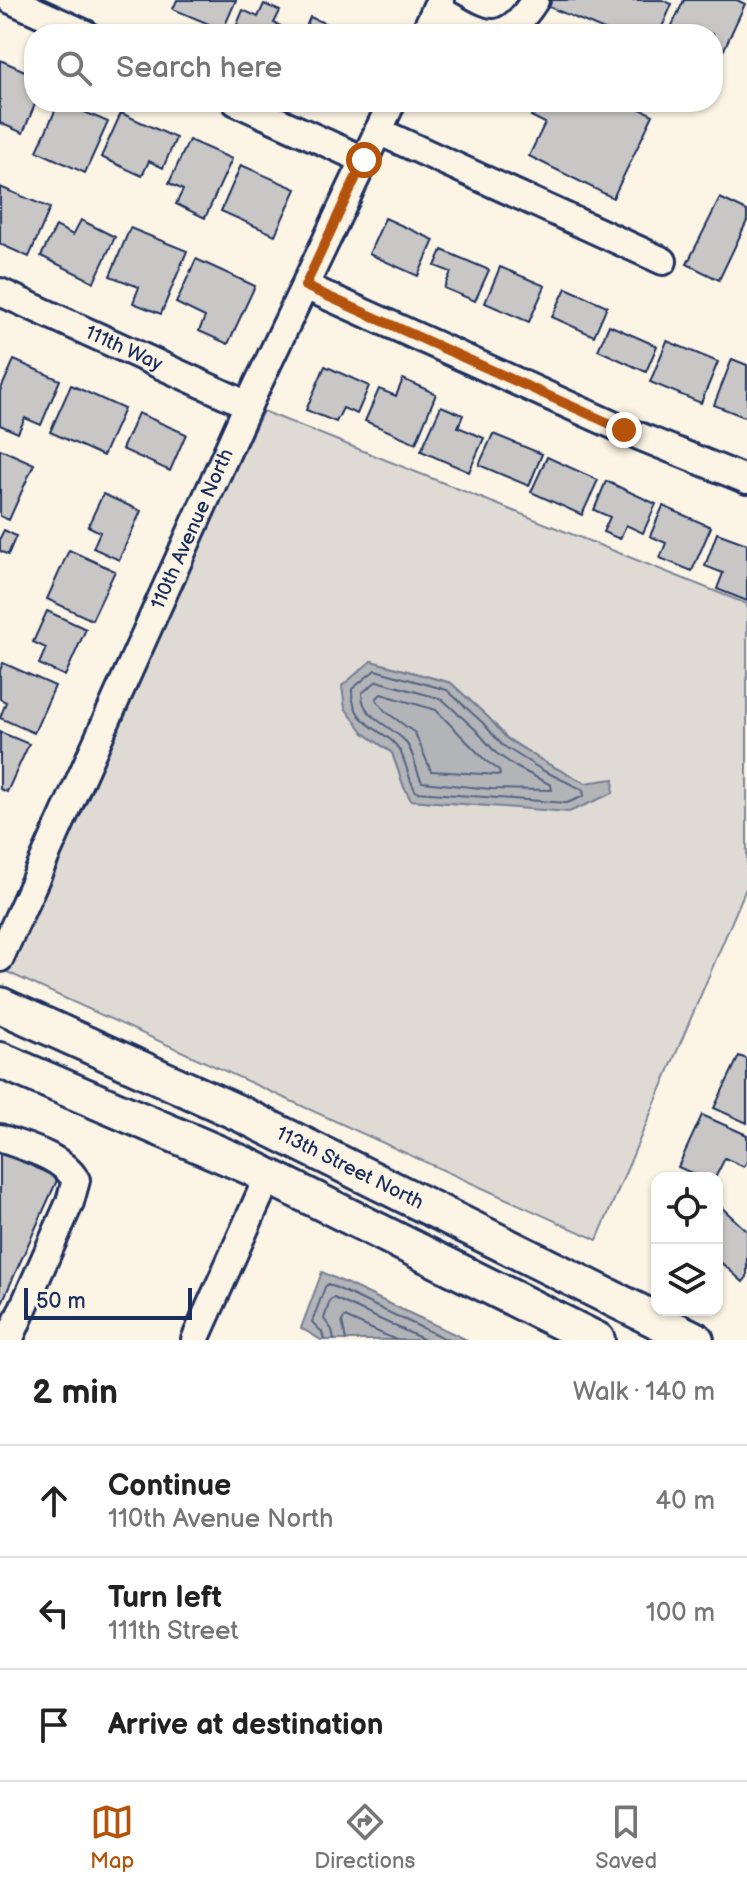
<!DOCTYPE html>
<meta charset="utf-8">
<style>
body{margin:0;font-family:"Balsamiq Sans",sans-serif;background:#f6f6f6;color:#222}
.controls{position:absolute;right:24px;bottom:24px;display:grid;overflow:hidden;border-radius:16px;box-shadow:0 2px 6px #0004}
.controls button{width:72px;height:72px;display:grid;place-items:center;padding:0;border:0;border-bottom:2px solid #e0e0e0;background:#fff;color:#222;font:40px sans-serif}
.scale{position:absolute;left:24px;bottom:20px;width:168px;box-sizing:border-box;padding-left:8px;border:4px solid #1b2f5e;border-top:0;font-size:22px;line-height:28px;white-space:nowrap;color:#1b2f5e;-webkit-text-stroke:6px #fcf5e5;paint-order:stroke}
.stop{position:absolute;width:24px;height:24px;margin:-18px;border:6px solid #b45309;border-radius:50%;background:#fff}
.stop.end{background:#b45309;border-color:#fff;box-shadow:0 2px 8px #0008}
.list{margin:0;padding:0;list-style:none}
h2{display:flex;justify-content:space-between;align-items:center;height:104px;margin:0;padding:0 32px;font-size:34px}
h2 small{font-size:26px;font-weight:400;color:#767676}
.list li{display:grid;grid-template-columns:52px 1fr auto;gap:24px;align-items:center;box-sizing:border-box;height:112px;padding:0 32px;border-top:2px solid #e0e0e0}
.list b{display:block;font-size:30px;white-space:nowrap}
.list p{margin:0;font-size:26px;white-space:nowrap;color:#767676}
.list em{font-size:26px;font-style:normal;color:#767676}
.icon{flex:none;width:44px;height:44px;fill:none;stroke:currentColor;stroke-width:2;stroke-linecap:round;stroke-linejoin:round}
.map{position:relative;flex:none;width:747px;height:1340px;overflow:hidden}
.search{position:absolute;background:#fff;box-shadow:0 2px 6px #0004;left:24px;right:24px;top:24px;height:88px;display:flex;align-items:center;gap:20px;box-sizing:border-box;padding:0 28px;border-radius:32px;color:#767676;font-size:30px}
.sheet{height:440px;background:#fff}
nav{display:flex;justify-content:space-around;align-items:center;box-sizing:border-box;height:112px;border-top:2px solid #e0e0e0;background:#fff;font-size:22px;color:#767676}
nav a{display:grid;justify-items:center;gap:4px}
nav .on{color:#b45309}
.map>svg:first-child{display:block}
.green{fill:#dfdbd4;stroke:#7d8599;stroke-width:2;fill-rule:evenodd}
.water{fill:#b2b4b8;stroke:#767f94;stroke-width:2}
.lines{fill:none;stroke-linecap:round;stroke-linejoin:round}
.shore{stroke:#576482;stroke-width:2}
.building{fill:#c8c7c6;stroke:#1b2f5e;stroke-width:2}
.minor-casing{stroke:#1b2f5e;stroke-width:32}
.major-casing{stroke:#1b2f5e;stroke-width:40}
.minor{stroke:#fcf5e5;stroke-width:26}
.major{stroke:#fcf5e5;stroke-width:34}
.route{stroke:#b45309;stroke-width:10}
.labels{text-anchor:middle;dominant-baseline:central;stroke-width:7;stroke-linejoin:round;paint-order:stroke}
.street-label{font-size:20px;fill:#1b2f5e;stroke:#fcf5e5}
</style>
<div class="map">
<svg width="747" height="1340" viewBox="0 0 747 1340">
<rect width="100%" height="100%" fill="#fcf5e5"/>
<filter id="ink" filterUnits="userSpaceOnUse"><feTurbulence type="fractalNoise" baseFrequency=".0125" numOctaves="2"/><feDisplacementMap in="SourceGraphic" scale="16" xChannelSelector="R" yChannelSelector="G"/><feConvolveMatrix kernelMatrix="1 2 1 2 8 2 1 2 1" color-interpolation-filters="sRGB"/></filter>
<g filter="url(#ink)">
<path class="green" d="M263 411 747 604V886L597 1240 7 972 205 531ZM371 661 451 683 489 718 507 738 546 763 585 783 489 806 411 800 404 787 392 753 364 733Z"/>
<path class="water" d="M371 661 451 683 489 718 507 739 546 763 585 783 614 779 613 793 569 812 411 800 404 787 392 753 364 733 345 708 342 686Z
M322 1272 467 1340H321L301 1328Z"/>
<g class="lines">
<path class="shore" d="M375 670 447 690 483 723 502 745 542 770 583 790 584 796 567 803 416 792C408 779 407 764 400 751 388 728 351 729 352 689Z
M377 681 442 699 476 730 496 753 516 767 551 785 552 790 491 789 422 782C415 770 414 750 404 740 390 725 361 717 362 693Z
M381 694 436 710 486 761 499 770 500 775 431 771 415 733 385 711 376 699Z
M324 1340 322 1332 312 1322 325 1287 328 1284 448 1340
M334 1340 332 1330 324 1319 330 1300 334 1298 425 1340
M346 1340 342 1321 345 1317 396 1340"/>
</g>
<path class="building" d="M177 0H236L223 30 173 9Z
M552 0H662L672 4 659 34H614L549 7Z
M684 0H737L745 4 713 73V34H668Z
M264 4 280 11 274 23 292 31 291 34H233L243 10 258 17Z
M310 17 350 34H303Z
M0 60 34 75 36 102 23 133 0 123Z
M59 102H78L75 108 108 122 85 173 37 151Z
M538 102H626L653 115 613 198 529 156 545 123 531 116Z
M121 113 176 138 163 168 149 161 142 176 101 157Z
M189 140 232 159 205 218 176 204 183 190 169 183Z
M241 165 296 189 275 235 221 211Z
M0 187 50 208 29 257 0 244Z
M720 198 747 211V221L719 280 687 264Z
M385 218 434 240 418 276 369 254Z
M81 220 115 237 94 282 41 256 56 226 73 235Z
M130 228 187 251 161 314 133 303 139 287 110 276Z
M442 250 489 270 475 301 444 288 451 272 435 266Z
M196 259 255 286 228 344 199 331 205 317 176 303Z
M500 267 545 286 529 322 485 303Z
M566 288 607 306 594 336 552 317Z
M609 325 657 346 646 372 598 350Z
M667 341 718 362 701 403 650 382Z
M732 359 747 365V418L714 405Z
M14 360 60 380 41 425 25 418 18 433 0 425V391Z
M325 366 369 386 357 414 343 408 336 422 306 410Z
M403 379 436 394 416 443 365 421 379 389 396 396Z
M71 385 124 409 103 456 50 432Z
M441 406 463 415 458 427 484 438 469 472 421 451Z
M138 413 186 434 170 471 122 449Z
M493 434 542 454 529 486 479 465Z
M0 449 34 464 9 520 0 516Z
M547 457 598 480 582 515 531 492Z
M606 481 656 504 643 533 626 525 620 539 603 532 610 517 594 510Z
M103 494 141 511 119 560 93 548 100 532 88 526Z
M663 506 711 527 692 571 660 558 666 543 650 536Z
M4 530 16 536 8 555 0 551V538Z
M717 533 747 544V601L717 589 723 573 705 566Z
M69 550 115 571 92 620 47 599Z
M47 611 86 629 65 676 39 664 46 648 33 642Z
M3 663 55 686 34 733 0 718 6 702 0 699V670Z
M0 732 29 744 7 792 0 789Z
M739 1056 747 1059V1123L714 1108Z
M702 1115 747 1135V1161L744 1167 725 1158 715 1178H703L678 1167Z
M0 1151 58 1178 0 1307Z
M720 1206 747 1231V1277L743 1282 717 1259V1209Z"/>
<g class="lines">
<g class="minor-casing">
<g id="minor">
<path d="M11 0 86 34"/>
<path d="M436 8C480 33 502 52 535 0"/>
<path d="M424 34 440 0"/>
<path d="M236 102 364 160"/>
<path d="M378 131 663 261"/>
<path d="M305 286 624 430 747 480"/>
<path id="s1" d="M0 292 248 405"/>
<path id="s2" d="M0 958 248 405 392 102"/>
<path d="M0 1138C27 1148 60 1155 76 1180L70 1202 9 1340"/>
<path d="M195 1340 268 1177"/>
</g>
</g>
<g class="major-casing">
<g id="major">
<path id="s3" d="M0 1005 243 1115 696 1340"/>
<path d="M0 1060 248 1166 597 1340"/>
</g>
</g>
<use href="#minor" class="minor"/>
<use href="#major" class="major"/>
</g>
</g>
<g class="lines" filter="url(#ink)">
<path class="route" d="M364 160 305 286 624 430"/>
</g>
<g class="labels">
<g class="street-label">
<text stroke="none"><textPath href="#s1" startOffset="136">111th Way</textPath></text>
<text stroke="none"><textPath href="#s2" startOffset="470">110th Avenue North</textPath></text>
<text stroke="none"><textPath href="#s3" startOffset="386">113th Street North</textPath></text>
</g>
</g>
</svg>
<div class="controls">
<button><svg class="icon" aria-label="locate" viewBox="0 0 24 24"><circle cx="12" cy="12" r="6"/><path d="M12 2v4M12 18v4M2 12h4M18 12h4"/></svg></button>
<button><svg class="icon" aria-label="layers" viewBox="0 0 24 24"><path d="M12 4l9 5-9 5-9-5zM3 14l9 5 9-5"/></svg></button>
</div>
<div class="scale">50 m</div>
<div class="stop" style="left:364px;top:160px"></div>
<div class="stop end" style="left:624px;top:430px"></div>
<div class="search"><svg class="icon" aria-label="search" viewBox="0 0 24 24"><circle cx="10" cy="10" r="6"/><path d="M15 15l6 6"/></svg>Search here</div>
</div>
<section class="sheet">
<h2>2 min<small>Walk · 140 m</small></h2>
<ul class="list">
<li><svg class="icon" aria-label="ahead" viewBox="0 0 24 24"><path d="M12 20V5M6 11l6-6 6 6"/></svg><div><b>Continue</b><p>110th Avenue North</p></div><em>40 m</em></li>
<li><svg class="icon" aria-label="left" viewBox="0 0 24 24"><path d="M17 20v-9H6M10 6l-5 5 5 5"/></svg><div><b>Turn left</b><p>111th Street</p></div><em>100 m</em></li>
<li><svg class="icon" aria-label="arrive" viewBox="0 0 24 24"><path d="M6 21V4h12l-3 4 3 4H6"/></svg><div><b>Arrive at destination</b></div></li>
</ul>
</section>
<nav>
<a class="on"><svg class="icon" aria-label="map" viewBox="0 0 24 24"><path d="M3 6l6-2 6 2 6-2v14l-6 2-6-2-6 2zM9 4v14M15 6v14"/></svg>Map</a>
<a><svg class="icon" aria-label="directions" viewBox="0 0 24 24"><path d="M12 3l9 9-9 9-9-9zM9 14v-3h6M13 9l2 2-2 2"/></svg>Directions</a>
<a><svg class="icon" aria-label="saved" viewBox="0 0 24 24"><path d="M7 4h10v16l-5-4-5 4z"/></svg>Saved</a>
</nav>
